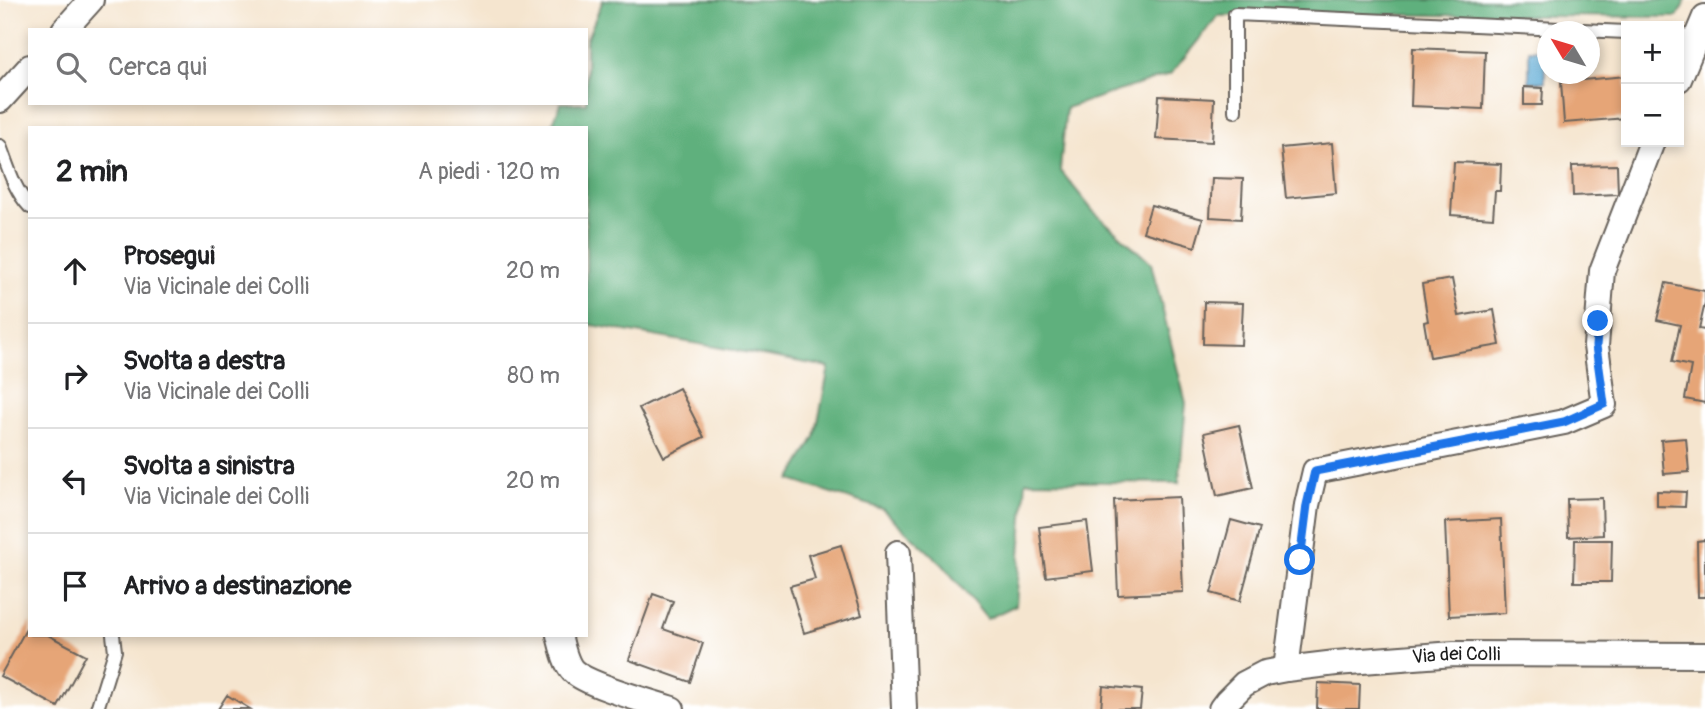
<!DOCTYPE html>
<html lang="it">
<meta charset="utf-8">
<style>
body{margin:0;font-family:Pangolin,sans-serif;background:#f2f2f2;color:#202124}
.controls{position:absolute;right:21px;top:21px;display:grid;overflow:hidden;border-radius:0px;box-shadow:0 4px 10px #0003}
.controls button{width:63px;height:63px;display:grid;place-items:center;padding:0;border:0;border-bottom:2px solid #e0e0e0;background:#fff;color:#202124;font:35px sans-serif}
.compass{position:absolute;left:1537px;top:21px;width:63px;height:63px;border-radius:50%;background:#fff;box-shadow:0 4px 10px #0003;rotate:308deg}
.stop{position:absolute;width:21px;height:21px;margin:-16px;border:5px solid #1a73e8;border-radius:50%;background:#fff}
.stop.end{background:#1a73e8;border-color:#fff;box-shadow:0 2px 7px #0008}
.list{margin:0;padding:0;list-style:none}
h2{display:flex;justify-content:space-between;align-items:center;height:91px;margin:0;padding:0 28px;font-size:30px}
h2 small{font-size:23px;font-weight:400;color:#757577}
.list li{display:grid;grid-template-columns:46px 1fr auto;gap:21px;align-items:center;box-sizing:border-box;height:105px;padding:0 28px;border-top:2px solid #e0e0e0}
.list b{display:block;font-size:26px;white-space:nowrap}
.list p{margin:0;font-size:23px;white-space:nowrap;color:#757577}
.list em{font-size:23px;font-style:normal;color:#757577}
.icon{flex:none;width:38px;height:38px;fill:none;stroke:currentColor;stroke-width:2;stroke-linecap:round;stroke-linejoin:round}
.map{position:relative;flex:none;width:1705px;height:709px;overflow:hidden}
.search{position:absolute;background:#fff;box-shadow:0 4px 10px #0003;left:28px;top:28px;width:560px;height:77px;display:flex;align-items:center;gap:18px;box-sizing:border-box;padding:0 24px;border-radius:0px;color:#757577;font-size:26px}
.panel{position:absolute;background:#fff;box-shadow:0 4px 10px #0003;left:28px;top:126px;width:560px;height:511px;border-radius:0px}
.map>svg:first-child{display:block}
.forest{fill:#5eb07d;stroke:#3d664c;stroke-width:2}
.water{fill:#5aa9d4;stroke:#3b6278;stroke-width:2}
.building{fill:#e6a577}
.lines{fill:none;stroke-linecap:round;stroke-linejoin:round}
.service-casing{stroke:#68625b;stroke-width:16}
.minor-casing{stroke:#68625b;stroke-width:28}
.service{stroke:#fff;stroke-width:12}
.minor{stroke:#fff;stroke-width:24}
.route{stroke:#1a73e8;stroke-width:9}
.labels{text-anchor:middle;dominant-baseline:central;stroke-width:5;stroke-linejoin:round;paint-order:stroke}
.street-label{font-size:19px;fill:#1c1c1c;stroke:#fff}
</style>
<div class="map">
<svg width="1705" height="709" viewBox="0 0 1705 709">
<rect width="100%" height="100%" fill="#fff"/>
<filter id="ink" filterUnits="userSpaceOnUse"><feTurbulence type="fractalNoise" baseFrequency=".0143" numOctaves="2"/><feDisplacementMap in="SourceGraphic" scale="14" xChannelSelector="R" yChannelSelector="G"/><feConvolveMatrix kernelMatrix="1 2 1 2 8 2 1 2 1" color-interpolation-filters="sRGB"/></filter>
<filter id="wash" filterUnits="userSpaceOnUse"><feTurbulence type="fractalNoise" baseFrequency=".00686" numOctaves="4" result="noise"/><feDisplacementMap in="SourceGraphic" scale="28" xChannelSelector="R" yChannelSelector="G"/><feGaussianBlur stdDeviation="1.57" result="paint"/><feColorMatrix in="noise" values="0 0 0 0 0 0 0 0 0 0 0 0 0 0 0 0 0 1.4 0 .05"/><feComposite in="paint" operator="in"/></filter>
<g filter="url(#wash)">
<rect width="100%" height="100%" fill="#f5e5cf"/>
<path class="forest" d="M603 0H1686L1677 17 1294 14 1218 16 1171 74 1066 108 1060 170 1093 211 1151 263 1186 403 1179 483 1026 481 1016 605 987 619 943 565 882 509 790 480 815 437 829 367 586 324V128H551L561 103H586V41Z"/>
<path class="water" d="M1529 50H1545V82H1529Z"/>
<g id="blocks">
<path class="building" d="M1413 48 1485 51 1483 109 1411 106Z
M1626 76V118L1564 123 1561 82Z
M1524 87 1543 88 1542 105H1524Z
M1159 96 1214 99 1212 142 1156 139Z
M1332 143 1336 193 1286 198 1281 148Z
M1454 162 1501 164 1500 191H1495L1493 218 1451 215Z
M1617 165 1618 194 1573 196 1572 166Z
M1212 178 1243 179 1241 219 1210 217Z
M1151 205 1203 219 1195 247 1143 232Z
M1452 279 1459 316 1494 310 1500 345 1430 357 1424 322 1428 321 1422 284Z
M1666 283 1705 291V303L1699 329 1705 330V403L1685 399 1691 366 1672 362 1680 325 1657 320Z
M1204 302 1243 303 1241 345 1203 344Z
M679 388 704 437 664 457 639 408Z
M1239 425 1253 488 1217 496 1204 433Z
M1686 438 1689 472 1664 474 1661 440Z
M1657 491 1686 492 1685 507 1657 506Z
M1179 497 1183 592 1118 595 1114 500Z
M1602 498 1603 535 1568 537 1567 499Z
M1501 519 1505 613 1449 616 1445 522Z
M1231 520 1260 528 1240 601 1211 593Z
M1087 521 1093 571 1046 577 1039 527Z
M1575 540H1612L1611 582H1574Z
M1705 540V597H1698L1697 541Z
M841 545 862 615 804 633 790 586 815 579 808 555Z
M653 594 673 601 663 629 703 643 690 682 629 660Z
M30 622V635H48L86 655 58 707 0 676Z
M1318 683 1360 685 1359 709H1317Z
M1103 686 1142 690 1140 709H1101Z
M227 695 250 709H218Z"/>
</g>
</g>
<g filter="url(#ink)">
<use href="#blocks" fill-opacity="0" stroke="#68625b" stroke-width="2"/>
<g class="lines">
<g class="service-casing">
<path id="service" d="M1679 35 1697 36
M1235 111V14L1626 32
M0 146C8 167 14 190 30 207
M97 709 115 651 113 635"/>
</g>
<g class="minor-casing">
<g id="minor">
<path d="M64 30 91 0"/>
<path d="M1679 79 1705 17"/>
<path d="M0 100 30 67"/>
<path d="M898 553 904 709"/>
<path d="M559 635C562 646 565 663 573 671 589 686 648 701 672 709"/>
<path d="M1286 669 1307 505 1315 471 1564 422 1604 405 1596 346 1602 271 1652 142"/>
<path id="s1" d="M1221 709 1227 701 1244 684 1265 673 1286 669 1336 663 1454 654 1705 655"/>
</g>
</g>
<use href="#service" class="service"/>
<use href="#minor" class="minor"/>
</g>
</g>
<g class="lines" filter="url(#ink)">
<path class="route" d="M1300 560 1307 505 1315 471 1564 422 1604 404 1596 346 1598 321"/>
</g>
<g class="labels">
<g class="street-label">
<text stroke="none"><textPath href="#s1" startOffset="250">Via dei Colli</textPath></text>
</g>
</g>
</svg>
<div class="controls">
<button>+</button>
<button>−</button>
</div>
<svg class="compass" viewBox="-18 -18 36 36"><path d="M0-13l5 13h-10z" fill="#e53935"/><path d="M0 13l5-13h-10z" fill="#757577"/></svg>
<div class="stop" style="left:1300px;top:560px"></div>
<div class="stop end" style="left:1598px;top:321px"></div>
<div class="search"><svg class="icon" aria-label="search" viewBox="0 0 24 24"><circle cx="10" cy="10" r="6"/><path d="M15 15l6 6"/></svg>Cerca qui</div>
<section class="panel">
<h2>2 min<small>A piedi · 120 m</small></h2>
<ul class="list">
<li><svg class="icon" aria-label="ahead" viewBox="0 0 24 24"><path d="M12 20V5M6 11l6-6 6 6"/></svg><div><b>Prosegui</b><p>Via Vicinale dei Colli</p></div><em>20 m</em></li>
<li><svg class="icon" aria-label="right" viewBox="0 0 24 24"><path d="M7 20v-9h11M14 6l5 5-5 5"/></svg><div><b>Svolta a destra</b><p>Via Vicinale dei Colli</p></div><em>80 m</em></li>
<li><svg class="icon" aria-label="left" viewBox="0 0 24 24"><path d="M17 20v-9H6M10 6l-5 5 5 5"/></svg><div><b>Svolta a sinistra</b><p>Via Vicinale dei Colli</p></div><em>20 m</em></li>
<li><svg class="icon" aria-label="arrive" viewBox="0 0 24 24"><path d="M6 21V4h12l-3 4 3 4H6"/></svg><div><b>Arrivo a destinazione</b></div></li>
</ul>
</section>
</div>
